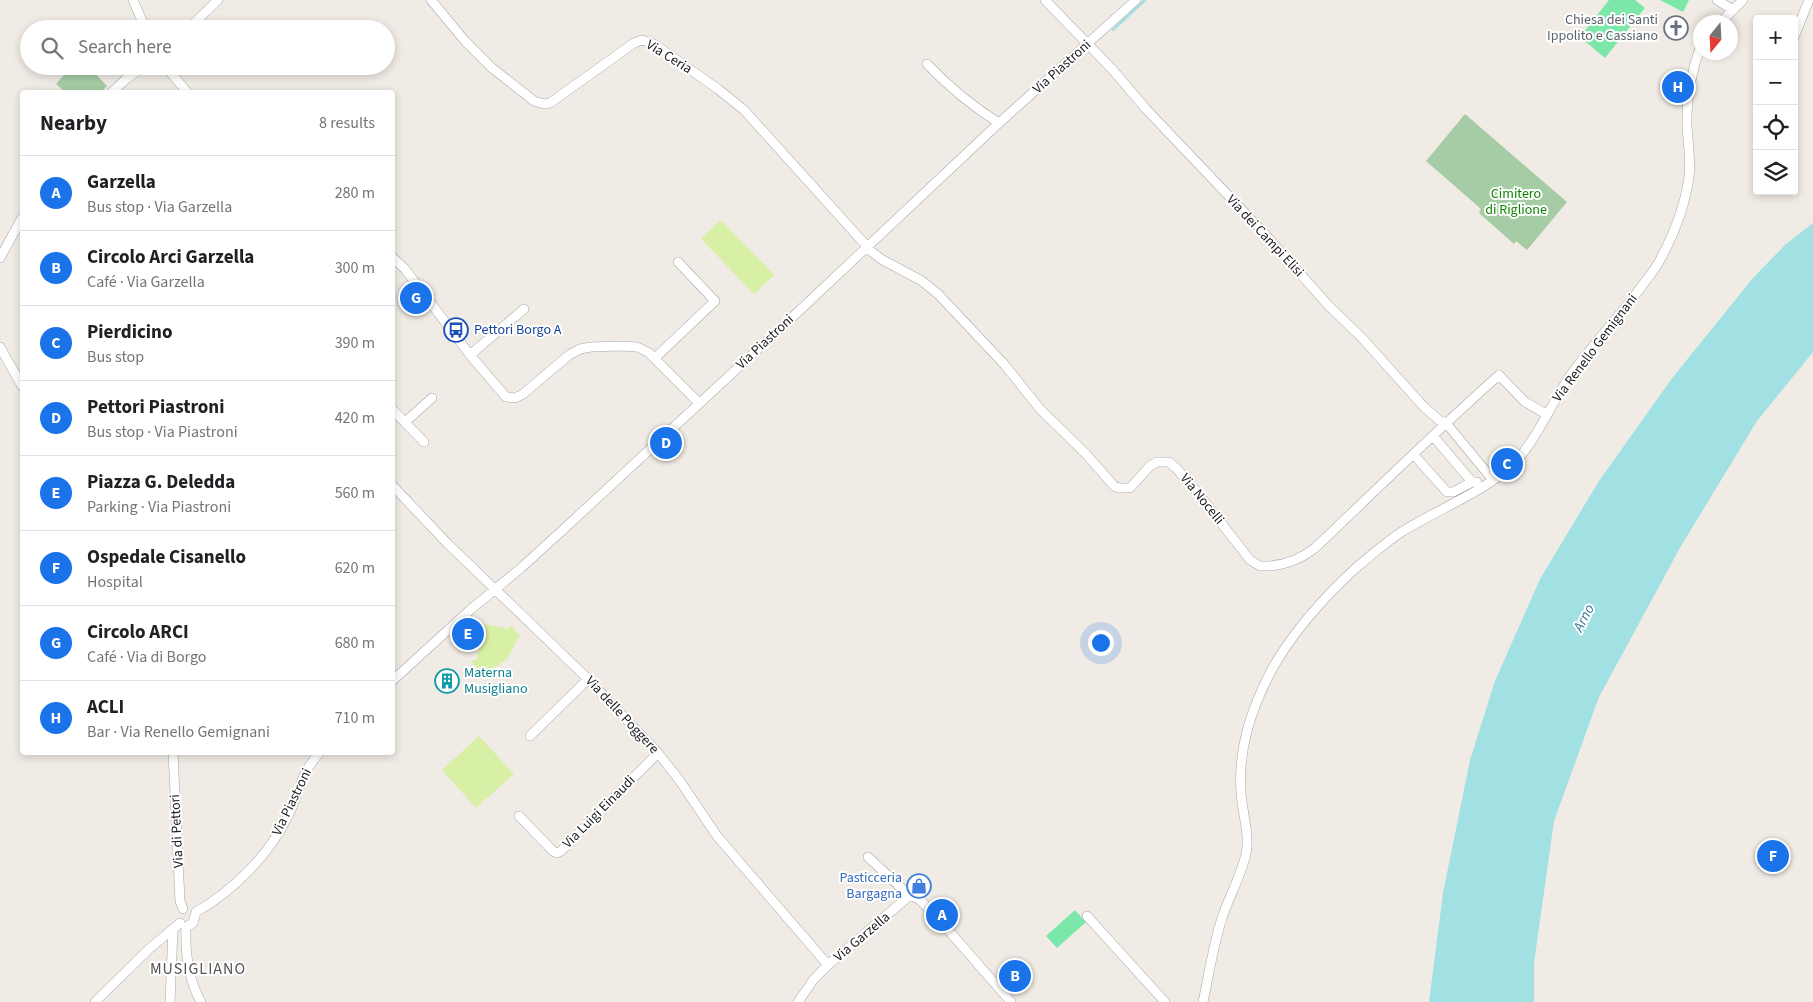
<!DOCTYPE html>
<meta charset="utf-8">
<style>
body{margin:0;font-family:"Source Sans 3",sans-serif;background:#f6f6f6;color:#202124}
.controls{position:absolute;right:15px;top:15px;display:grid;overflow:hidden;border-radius:5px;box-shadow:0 2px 8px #0003}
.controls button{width:45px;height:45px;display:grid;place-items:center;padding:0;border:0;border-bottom:1px solid #e0e0e0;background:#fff;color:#202124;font:25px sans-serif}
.compass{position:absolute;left:1693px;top:15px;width:45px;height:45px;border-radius:50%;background:#fff;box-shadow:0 2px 8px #0003;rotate:198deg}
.you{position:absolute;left:1100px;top:642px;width:18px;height:18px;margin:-12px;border:4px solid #fff;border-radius:50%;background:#1a73e8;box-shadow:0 0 0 8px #1a73e833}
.badge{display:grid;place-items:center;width:32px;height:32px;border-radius:50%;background:#1a73e8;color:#fff;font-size:16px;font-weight:700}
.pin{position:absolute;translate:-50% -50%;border:2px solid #fff;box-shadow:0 1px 5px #0006}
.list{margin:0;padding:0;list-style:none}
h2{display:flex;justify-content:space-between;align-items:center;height:65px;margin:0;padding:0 20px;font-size:21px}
h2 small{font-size:16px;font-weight:400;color:#757577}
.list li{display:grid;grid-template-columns:32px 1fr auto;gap:15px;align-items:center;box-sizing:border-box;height:75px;padding:0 20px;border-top:1px solid #e0e0e0}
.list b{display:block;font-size:19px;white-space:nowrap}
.list p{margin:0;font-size:16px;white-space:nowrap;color:#757577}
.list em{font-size:16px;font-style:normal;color:#757577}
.icon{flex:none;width:28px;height:28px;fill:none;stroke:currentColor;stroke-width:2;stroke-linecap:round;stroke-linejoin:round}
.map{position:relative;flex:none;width:1813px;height:1002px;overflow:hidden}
.search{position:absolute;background:#fff;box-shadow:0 2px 8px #0003;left:20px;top:20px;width:375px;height:55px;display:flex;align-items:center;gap:12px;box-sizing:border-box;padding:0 18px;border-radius:28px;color:#757577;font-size:19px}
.panel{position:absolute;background:#fff;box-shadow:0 2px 8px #0003;left:20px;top:90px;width:375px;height:665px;border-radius:5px}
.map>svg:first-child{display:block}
.grass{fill:#d8f0a6}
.cemetery{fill:#a5cca4}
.pitch{fill:#7be8aa}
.water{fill:#a1e0e3}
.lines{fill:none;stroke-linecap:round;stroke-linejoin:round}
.stream{stroke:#a1e0e3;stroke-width:2.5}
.minor-casing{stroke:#a7a7a7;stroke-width:10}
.minor{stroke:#fff;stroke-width:9}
.labels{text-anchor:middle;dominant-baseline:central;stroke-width:4;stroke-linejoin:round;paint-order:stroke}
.worship-label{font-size:14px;fill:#5b616d;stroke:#fff;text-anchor:end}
.street-label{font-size:14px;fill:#202020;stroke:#fff}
.park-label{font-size:14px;fill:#0e8501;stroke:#fff}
.transit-label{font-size:14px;fill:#164399;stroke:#fff;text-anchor:start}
.culture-label{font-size:14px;fill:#0d838f;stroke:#fff;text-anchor:start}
.shop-label{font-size:14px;fill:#366cbe;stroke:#fff;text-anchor:end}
.water-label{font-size:15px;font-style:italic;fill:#377a98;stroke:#fff}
.quarter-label{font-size:16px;letter-spacing:1px;fill:#535353;stroke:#fff}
</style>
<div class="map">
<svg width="1813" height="1002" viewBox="0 0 1813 1002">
<rect width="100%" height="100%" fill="#f1ebe5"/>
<path class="grass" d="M721 220 774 275 754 294 701 239Z
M485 624 509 629 510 625 520 635 507 659 484 675 470 661 477 659Z
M479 736 514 774 476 808 442 770Z"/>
<path class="cemetery" d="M72 66H88L107 86 101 92H65L56 84Z
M1465 114 1567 202 1527 250 1516 241 1514 244 1479 213 1481 209 1426 161Z"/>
<path class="pitch" d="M1609 0H1635L1645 8 1605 58 1580 37Z
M1660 0H1689L1683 12Z
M1075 910 1086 922 1057 948 1046 936Z"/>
<path class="water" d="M1813 223V352L1757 421 1681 546 1599 697 1554 821 1534 963V1002H1429L1443 893 1470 760 1495 681 1540 579 1599 481 1673 377 1753 278 1785 245Z"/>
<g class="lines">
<path class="stream" d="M1113 30 1145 0"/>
<g class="minor-casing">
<path id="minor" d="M133 0 143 23 148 29
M431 0 465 41 492 68 534 101 544 104 550 103 634 43 642 40 654 44 718 89 744 110 872 252 881 259 922 281 938 294 1004 364 1040 409 1086 454 1114 486 1119 488H1130L1150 466 1157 462H1169L1177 469 1201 497 1250 560 1260 566C1281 567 1298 561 1315 548 1376 490 1436 431 1499 375L1525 402 1546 414
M1045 0 1112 69 1146 109 1264 233 1328 305 1362 338 1424 407 1439 420 1446 423 1493 480
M1717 0 1733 10
M1721 22 1743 0
M188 29 218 0
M1794 37 1809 0
M927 64C949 87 972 106 999 123
M168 66 171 73 187 92
M112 92 126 79 144 66
M392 257 405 269 470 355 506 397 515 398 523 394 569 355 580 349 591 347 620 346 637 347 648 352 699 403
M0 258 22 218
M0 347 22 386
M470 355 524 309
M655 358 715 301 678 262
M392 409 424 442
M405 422 432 398
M1433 436 1472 482H1477
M1414 455 1447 492H1453L1472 482
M392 485 447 543 588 679 658 753 680 781 717 836 828 965
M392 681 470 610 521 568 566 527 783 326 999 123 1136 0
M530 736 588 679
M173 752 180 901 183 909
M519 816 553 851 557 853 561 851 658 753
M868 857 910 896
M196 912C233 891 269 855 288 816 300 792 300 774 320 752
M1087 916 1165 1002
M186 927C185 953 188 979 201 1002
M186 927 193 923 196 912
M95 1002 149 949 180 923
M170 1002 173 929
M798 1002 814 979 828 965 908 897 912 896 920 900 936 916 1011 1002
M1203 1002C1209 974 1213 946 1222 918 1229 897 1241 876 1246 854 1250 834 1242 812 1241 792 1238 748 1251 710 1271 671 1293 631 1324 597 1358 566 1373 554 1387 541 1403 531 1437 510 1476 495 1507 470 1534 447 1550 405 1570 376 1592 345 1619 317 1642 286 1648 277 1656 269 1661 258 1674 234 1685 205 1689 177 1691 160 1688 143 1687 126 1686 99 1691 73 1700 48"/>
</g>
<use href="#minor" class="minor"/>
</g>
<defs>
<g id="church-ring" transform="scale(1.25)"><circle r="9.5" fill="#fff" stroke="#6b7280" stroke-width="1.5"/><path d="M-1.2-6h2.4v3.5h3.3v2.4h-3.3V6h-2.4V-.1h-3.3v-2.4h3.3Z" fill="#6b7280"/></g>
<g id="bus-ring" transform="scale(1.25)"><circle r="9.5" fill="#fff" stroke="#1a4fb4" stroke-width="1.5"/><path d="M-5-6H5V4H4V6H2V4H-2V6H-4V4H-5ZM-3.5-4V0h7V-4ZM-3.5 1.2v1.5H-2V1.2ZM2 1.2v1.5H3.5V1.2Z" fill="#1a4fb4"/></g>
<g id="building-ring" transform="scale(1.25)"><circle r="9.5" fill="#fff" stroke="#0f9aa8" stroke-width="1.5"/><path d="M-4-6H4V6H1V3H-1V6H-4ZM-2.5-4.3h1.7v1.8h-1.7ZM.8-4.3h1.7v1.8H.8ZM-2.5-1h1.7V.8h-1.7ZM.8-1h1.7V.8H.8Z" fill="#0f9aa8"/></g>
<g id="shop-ring" transform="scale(1.25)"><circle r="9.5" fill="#fff" stroke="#3f7fe0" stroke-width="1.5"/><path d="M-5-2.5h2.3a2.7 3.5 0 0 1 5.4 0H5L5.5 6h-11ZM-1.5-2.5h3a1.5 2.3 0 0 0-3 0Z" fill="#3f7fe0"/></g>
</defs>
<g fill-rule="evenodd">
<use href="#church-ring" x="1676" y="28"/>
<use href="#bus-ring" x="456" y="330"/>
<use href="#building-ring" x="447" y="681"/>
<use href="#shop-ring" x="919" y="886"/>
</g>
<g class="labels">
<g class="worship-label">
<text x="1658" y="20">Chiesa dei Santi<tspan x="1658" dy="16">Ippolito e Cassiano</tspan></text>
</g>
<g class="street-label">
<text transform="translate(669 57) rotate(32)">Via Ceria</text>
<text transform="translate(1062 67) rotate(-42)">Via Piastroni</text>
<text transform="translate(1265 236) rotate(47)">Via dei Campi Elisi</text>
<text transform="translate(765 342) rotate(-43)">Via Piastroni</text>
<text transform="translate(1595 348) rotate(-53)">Via Renello Gemignani</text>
<text transform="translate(1202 499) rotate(51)">Via Nocelli</text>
<text transform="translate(622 715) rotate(47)">Via delle Poggere</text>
<text transform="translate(292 802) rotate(-64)">Via Piastroni</text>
<text transform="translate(599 812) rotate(-45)">Via Luigi Einaudi</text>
<text transform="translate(177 831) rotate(-93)">Via di Pettori</text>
<text transform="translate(862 937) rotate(-40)">Via Garzella</text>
</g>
<g class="park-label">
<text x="1516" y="194">Cimitero<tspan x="1516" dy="16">di Riglione</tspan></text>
</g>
<g class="transit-label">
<text x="474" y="330">Pettori Borgo A</text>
</g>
<g class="culture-label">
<text x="464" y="673">Materna<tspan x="464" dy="16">Musigliano</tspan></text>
</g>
<g class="shop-label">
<text x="902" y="878">Pasticceria<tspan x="902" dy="16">Bargagna</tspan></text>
</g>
<g class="water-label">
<text transform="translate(1584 618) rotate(-63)">Arno</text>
</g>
<g class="quarter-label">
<text x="198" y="969">MUSIGLIANO</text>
</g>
</g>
</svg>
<div class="controls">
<button>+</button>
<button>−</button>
<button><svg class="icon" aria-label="locate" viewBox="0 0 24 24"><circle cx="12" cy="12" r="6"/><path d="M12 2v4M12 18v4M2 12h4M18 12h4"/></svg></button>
<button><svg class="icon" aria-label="layers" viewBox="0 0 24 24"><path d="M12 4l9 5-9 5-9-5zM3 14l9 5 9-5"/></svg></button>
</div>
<svg class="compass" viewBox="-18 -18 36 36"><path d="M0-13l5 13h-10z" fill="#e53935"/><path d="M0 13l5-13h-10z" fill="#757577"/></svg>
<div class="you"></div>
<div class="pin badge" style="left:942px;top:915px">A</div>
<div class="pin badge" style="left:1015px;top:976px">B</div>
<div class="pin badge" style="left:1507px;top:464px">C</div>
<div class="pin badge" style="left:666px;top:443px">D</div>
<div class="pin badge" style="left:468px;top:634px">E</div>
<div class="pin badge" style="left:1773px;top:856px">F</div>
<div class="pin badge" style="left:416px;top:298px">G</div>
<div class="pin badge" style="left:1678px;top:87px">H</div>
<div class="search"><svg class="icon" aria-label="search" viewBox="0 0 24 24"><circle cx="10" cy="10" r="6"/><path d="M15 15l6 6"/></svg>Search here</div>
<section class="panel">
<h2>Nearby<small>8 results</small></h2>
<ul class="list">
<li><span class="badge">A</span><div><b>Garzella</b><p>Bus stop · Via Garzella</p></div><em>280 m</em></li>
<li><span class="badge">B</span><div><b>Circolo Arci Garzella</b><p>Café · Via Garzella</p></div><em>300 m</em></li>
<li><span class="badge">C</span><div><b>Pierdicino</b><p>Bus stop</p></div><em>390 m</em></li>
<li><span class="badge">D</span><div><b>Pettori Piastroni</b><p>Bus stop · Via Piastroni</p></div><em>420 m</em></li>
<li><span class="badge">E</span><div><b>Piazza G. Deledda</b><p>Parking · Via Piastroni</p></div><em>560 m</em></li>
<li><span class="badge">F</span><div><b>Ospedale Cisanello</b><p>Hospital</p></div><em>620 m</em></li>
<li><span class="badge">G</span><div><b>Circolo ARCI</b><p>Café · Via di Borgo</p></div><em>680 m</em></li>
<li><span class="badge">H</span><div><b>ACLI</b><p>Bar · Via Renello Gemignani</p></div><em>710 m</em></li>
</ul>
</section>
</div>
